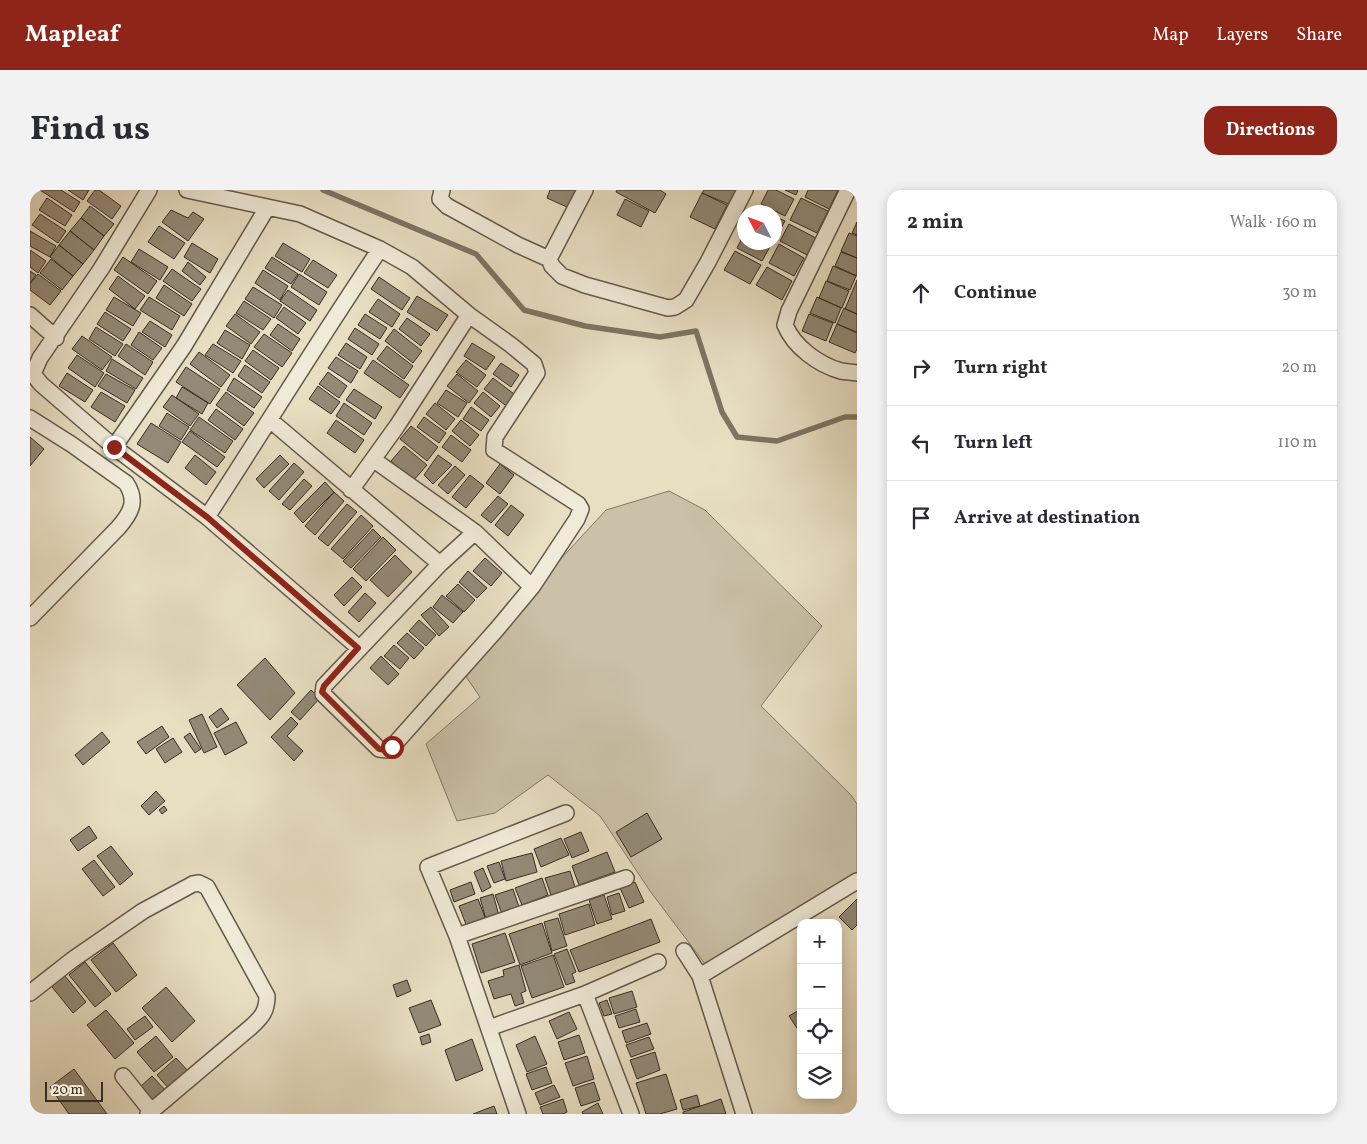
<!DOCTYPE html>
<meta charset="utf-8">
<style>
body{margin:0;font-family:Vollkorn,serif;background:#f2f2f3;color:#2b2b33}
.controls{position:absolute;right:15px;bottom:15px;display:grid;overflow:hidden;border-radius:10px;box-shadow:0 2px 12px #0003}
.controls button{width:45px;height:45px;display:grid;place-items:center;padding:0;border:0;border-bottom:1px solid #e1e1e2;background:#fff;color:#2b2b33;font:25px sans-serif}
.compass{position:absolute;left:707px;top:15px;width:45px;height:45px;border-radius:50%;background:#fff;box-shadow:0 2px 12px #0003;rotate:312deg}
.scale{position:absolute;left:15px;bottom:12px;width:58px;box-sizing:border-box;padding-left:5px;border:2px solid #372e24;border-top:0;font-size:14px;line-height:18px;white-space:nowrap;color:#372e24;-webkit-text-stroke:4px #f0ead8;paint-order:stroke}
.stop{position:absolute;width:15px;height:15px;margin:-11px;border:4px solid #8f2418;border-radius:50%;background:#fff}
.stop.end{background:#8f2418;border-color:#fff;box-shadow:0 1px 5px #0008}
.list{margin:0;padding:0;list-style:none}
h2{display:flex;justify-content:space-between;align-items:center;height:65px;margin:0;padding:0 20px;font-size:21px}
h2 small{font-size:16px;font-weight:400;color:#7c7c81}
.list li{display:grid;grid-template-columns:32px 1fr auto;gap:15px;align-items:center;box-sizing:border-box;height:75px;padding:0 20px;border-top:1px solid #e1e1e2}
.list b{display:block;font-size:19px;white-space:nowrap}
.list em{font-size:16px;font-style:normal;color:#7c7c81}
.icon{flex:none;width:28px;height:28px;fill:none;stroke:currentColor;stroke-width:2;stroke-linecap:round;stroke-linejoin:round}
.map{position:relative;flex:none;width:827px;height:924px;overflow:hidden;border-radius:15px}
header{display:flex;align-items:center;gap:30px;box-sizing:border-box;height:70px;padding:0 25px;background:#8f2418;color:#fff}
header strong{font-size:24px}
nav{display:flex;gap:28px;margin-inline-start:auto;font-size:18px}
.intro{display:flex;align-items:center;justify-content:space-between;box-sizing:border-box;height:120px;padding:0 30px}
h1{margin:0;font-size:35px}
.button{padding:12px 22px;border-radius:15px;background:#8f2418;color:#fff;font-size:18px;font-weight:700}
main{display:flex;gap:30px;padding:0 30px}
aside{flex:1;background:#fff;border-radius:15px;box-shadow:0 2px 12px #0003}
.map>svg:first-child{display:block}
.green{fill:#cac1a8;stroke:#807866}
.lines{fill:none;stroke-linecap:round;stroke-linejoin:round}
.stream{stroke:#7d7463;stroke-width:5.5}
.building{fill:#938a77;stroke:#372e24}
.street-casing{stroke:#635a4c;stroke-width:18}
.street{stroke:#f0ead8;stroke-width:15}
.route{stroke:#8f2418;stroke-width:6}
</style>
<header>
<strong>Mapleaf</strong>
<nav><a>Map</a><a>Layers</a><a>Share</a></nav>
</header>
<div class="intro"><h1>Find us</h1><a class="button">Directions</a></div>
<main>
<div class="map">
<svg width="827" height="924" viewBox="0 0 827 924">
<rect width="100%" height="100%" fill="#e8dfc3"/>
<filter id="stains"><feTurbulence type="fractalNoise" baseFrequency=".004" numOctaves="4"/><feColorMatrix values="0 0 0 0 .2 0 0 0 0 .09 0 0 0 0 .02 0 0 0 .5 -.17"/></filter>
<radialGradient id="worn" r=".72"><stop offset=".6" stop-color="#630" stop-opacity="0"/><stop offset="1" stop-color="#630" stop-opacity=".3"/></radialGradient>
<path class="green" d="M639 301 675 320 792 436 731 516 821 605 827 614V686L681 782 620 701 570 626 518 585 465 623 427 631 396 554 450 507 430 478 576 320Z"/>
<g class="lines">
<path class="stream" d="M293 0 446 64 494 120 555 136 630 147 666 141 692 222 707 247 747 251 815 227H827"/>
</g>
<path class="building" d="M10 0H31L50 12 44 22Z
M38 0H59L53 10Z
M65 0H69L91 16 82 29 57 11Z
M520 0H547L539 18 517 8Z
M587 0H630L636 4 625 23 586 2Z
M674 0H708L701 15 672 3Z
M738 0H746L764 9 755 26 731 14Z
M755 0H768L766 5Z
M778 0H808L799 19 775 7Z
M672 3 697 15 685 39 660 27Z
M17 8 42 25 35 36 9 20Z
M771 8 798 21 787 43 760 30Z
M595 9 619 21 611 37 587 25Z
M60 16 84 34 74 46 51 28Z
M728 17 738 22H726Z
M141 20 158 28 163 22 174 29 158 51 132 32Z
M10 24 36 41 28 53 2 35Z
M744 26 755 31 745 49H744Z
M51 28 74 46 64 60 40 41Z
M827 32V45L822 43Z
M759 34 786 48 777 65 750 51Z
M129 36 155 53 144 69 118 52Z
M0 41 26 56 20 67 0 56Z
M40 41 64 60 53 74 29 55Z
M819 43 827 46V68L811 61Z
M714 44V52L742 53 732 71 707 58Z
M162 53 188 69 180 83 154 67Z
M253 53 280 69 272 82 245 66Z
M749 54 774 68 764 86 739 73Z
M29 55 53 74 43 86 20 67Z
M109 59 138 77 130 90 101 72Z
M0 60 16 71 8 83 0 77Z
M705 61 731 75 720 94 694 80Z
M811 62 827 68V86L805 76Z
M93 67 127 91 118 104 84 80Z
M242 67 268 84 261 94 235 78Z
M21 69 43 86 32 100 10 83Z
M283 70 307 85 298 98 274 83Z
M158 72 176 87 170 95 152 81Z
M803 76 826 86 820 100 797 91Z
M737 77 762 91 752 110 726 95Z
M142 79 171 99 162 111 133 91Z
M233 80 258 96 250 110 225 93Z
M0 81 6 85 0 93Z
M8 84 31 101 20 115 0 100V94Z
M269 84 297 102 289 115 261 97Z
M88 86 115 106 105 119 79 99Z
M349 87 380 108 372 120 341 99Z
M827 90V124L815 119Z
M796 91 819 101 812 118 789 108Z
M134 95 162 114 154 126 126 108Z
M223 97 252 115 244 128 215 109Z
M258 100 287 120 280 131 250 111Z
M387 106 418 125 407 141 377 122Z
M84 107 111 123 103 136 76 120Z
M119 107 150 126 142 140 110 120Z
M787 107 811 118 805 133 780 123Z
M348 109 370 124 362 137 339 122Z
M214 111 241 129 233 140 206 123Z
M254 117 276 133 268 144 246 128Z
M814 118 827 124V142L807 134Z
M75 122 101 139 93 151 67 134Z
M205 124 230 142 221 154 196 136Z
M335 124 357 138 350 149 328 135Z
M779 124 803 133 796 151 772 141Z
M377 128 400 144 391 156 369 139Z
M120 131 142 145 135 157 112 142Z
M248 134 270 149 262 161 240 145Z
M807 134 827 143V159L825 163 799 152Z
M66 137 93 154 85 166 59 149Z
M325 138 349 154 342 165 318 149Z
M364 139 392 161 383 173 355 151Z
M195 140 220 155 212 169 187 153Z
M109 142 132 158 123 170 101 155Z
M234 144 262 163 252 177 224 157Z
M52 146 82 167 72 180 42 159Z
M316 153 337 167 330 179 308 165Z
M442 153 465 167 456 180 434 166Z
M96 154 123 172 115 185 88 166Z
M183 154 211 171 203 183 175 165Z
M357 156 383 176 374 189 347 169Z
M223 160 249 178 241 190 215 171Z
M169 162 200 185 191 197 160 174Z
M47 165 74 183 65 197 38 178Z
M306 167 328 181 321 193 298 178Z
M82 169 113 188 106 199 76 181Z
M343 170 379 195 370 208 334 183Z
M436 170 456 185 447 197 426 182Z
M471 173 489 185 481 197 463 184Z
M215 175 240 192 232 203 208 186Z
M156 177 190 199 180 214 146 192Z
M298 182 317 196 309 208 289 194Z
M37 183 63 200 55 212 29 196Z
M76 184 105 200 97 213 68 196Z
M427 184 448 201 439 213 417 196Z
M204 188 232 207 224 218 197 200Z
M463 188 488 207 479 218 454 199Z
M288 196 310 212 301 224 279 209Z
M152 197 178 213 172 224 146 208Z
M324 199 352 217 345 229 316 210Z
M416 200 437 213 428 227 407 213Z
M71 202 95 216 85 232 61 217Z
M196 202 224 223 214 236 186 215Z
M453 202 470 216 461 227 444 213Z
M142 205 169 224 160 236 133 217Z
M314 213 342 233 334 245 306 226Z
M405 213 425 229 416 240 396 224Z
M441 217 459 230 451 241 433 229Z
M186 219 213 239 205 250 178 230Z
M137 223 159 237 151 250 129 236Z
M169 227 203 251 195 263 160 240Z
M394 227 416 243 409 253 387 237Z
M306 230 334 250 325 263 297 243Z
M431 230 449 245 440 256 422 241Z
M121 233 151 252 138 273 107 254Z
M381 236 408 257 397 271 370 249Z
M160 241 195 267 187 277 152 252Z
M421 245 441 260 432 272 412 257Z
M0 247 14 259 0 276Z
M374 256 397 275 383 291 361 271Z
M165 265 186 282 176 295 155 278Z
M250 265 259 274 234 298 226 289Z
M408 265 422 275 403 294 394 285Z
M264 273 274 282 249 310 239 301Z
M470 274 484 285 470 304 456 293Z
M425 276 435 285 418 304 408 295Z
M440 285 454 296 436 318 422 307Z
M274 289 282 296 260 320 252 314Z
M295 292 304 302 273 333 264 323Z
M304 302 314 311 285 345 275 336Z
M468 306 478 314 461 333 451 325Z
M317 314 327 322 298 356 288 348Z
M481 315 494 325 478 346 465 335Z
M331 325 343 336 313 369 301 359Z
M343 339 351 347 321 378 313 371Z
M353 347 366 360 336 391 323 379Z
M365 365 382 382 358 407 340 390Z
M455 368 472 383 461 396 443 381Z
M438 381 457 398 447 408 429 392Z
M322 387 332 397 314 416 304 405Z
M428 394 445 410 434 422 416 406Z
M335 403 346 413 329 432 318 422Z
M412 405 433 422 423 433 403 417Z
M401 417 419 437 409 446 391 425Z
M389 430 406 445 396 456 379 441Z
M377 443 394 458 384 469 367 453Z
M364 455 379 468 370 479 354 466Z
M351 466 369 484 358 495 340 478Z
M235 468 265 503 240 530 207 495Z
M281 500 290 508 270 530 261 522Z
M191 518 199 529 187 538 179 527Z
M172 524 187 557 174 563 159 530Z
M261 527 268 534 257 546 273 561 264 571 241 547Z
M206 532 217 553 195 565 184 543Z
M132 536 139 547 116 564 107 552Z
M72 542 80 552 53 575 45 565Z
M160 543 171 559 165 563 154 547Z
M143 548 152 562 135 573 126 559Z
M126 601 135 611 119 625 111 616Z
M134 616 137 620 132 624 129 620Z
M617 623 632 649 601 667 586 642Z
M59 636 67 648 48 661 40 650Z
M551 642 559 661 542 668 534 649Z
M531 648 539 665 511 677 504 659Z
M81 656 103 684 90 695 67 666Z
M577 662 585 682 549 695 542 676Z
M502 663 507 682 476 691 471 671Z
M64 670 85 697 73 706 52 679Z
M469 672 475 689 464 693 457 676Z
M453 678 461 697 452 702 444 682Z
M540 681 545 697 521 705 515 688Z
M512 688 518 705 492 715 485 698Z
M441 692 445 704 424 712 420 700Z
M605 692 614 712 599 718 590 698Z
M483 699 489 717 472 724 465 705Z
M589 703 595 721 582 725 577 707Z
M463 704 470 729 457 733 450 708Z
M574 705 582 729 567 734 559 710Z
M448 709 456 730 437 737 429 716Z
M827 709V735L822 740 809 727Z
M559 714 565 735 535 745 529 724Z
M528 728 537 756 522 761 514 732Z
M621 729 630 752 549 782 540 760Z
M512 733 522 763 490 775 479 744Z
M475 743 485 772 451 783 442 754Z
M83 753 107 785 86 802 61 770Z
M537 759 546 782 542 784 545 792 536 795 524 764Z
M523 765 534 797 502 808 491 776Z
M55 772 81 804 65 817 39 785Z
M489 775 496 801 491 803 494 813 485 816 481 804 464 809 458 791 474 786 473 780Z
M31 781 56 812 43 823 18 792Z
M377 790 381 801 367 807 363 795Z
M136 797 165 831 142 852 112 818Z
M602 801 607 817 584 824 579 808Z
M401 810 411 835 389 843 379 818Z
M577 810 582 824 574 826 569 813Z
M606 819 610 832 589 838 585 826Z
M771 819V844L759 826Z
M76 820 104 853 85 869 57 835Z
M539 822 547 839 527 849 519 831Z
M115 826 123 837 105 850 97 839Z
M617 833 621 844 596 853 592 841Z
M399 844 401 852 392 855 390 847Z
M549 845 555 863 534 870 528 852Z
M126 846 143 867 124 882 107 862Z
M505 846 517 874 497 882 486 855Z
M619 847 624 859 601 867 596 855Z
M442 849 453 880 426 891 415 860Z
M625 862 630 880 607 889 600 870Z
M557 866 564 889 543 896 535 873Z
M146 868 159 882 139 899 127 885Z
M516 877 522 893 502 900 496 884Z
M44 879 77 924H39L20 897Z
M636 884 647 919 630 924H616L606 893Z
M122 886 137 902 124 914 109 898Z
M564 892 570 910 551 916 545 898Z
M524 895 530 907 510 915 505 903Z
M667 905 670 916 653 920 650 910Z
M533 909 537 922 533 924H513L510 917Z
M691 909 696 924H653V922Z
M568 913 573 924H553L552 922Z
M464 916 467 924H443Z"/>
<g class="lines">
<g class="street-casing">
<path id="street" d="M119 0 71 79 10 168 3 184 11 194 84 257 177 327C235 238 290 148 350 59
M157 0 270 24 350 59 382 77 439 125 481 155 504 174 507 183 465 247 464 260 548 314 551 319 547 329 502 397 467 439 362 557 357 560 349 559 293 504 294 496 410 374 445 342
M412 0 410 9 417 16 488 55 519 69 522 76 532 86 555 95 638 118 645 117 656 110 678 72 715 0
M818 0 759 121 755 135C764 157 789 175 811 181 817 182 822 182 827 183
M519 69 555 0
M0 125 26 148
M0 228 41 254 96 293C108 311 101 323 88 338L0 428
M240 230 410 374
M84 257 154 156 237 18
M344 270 445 342 502 397
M321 300 367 236 439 125
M177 327 329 458
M427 746 596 688
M654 761 670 786 827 691
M670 786 714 924
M0 803 42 770 113 721 163 694 169 693 177 697 237 806C237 821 232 827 221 837L118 924
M555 804 601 924
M459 838 555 804 628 772
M93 886 121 921
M488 924 427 746 398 677 536 623"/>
</g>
<use href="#street" class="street"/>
</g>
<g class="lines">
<path class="route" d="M84 257 177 327 328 458 294 496 292 502 349 559 357 560 362 557"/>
</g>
<rect width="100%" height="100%" filter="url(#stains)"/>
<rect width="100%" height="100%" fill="url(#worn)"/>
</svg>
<div class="controls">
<button>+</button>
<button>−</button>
<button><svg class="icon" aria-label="locate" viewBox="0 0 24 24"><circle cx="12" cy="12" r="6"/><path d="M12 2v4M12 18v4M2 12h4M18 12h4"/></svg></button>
<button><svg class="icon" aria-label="layers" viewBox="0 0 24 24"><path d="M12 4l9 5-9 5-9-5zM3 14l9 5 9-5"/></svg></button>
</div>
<svg class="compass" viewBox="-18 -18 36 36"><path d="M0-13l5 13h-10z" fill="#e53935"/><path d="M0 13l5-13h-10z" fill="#7c7c81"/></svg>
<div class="scale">20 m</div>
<div class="stop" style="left:362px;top:557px"></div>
<div class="stop end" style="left:84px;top:257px"></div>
</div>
<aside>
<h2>2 min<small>Walk · 160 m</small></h2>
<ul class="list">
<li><svg class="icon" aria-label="ahead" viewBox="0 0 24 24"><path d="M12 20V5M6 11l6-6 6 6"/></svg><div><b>Continue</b></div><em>30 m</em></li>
<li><svg class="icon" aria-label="right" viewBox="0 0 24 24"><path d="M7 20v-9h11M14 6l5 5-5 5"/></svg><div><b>Turn right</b></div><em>20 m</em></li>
<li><svg class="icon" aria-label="left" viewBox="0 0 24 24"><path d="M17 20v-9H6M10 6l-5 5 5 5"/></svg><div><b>Turn left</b></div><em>110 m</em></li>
<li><svg class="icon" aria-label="arrive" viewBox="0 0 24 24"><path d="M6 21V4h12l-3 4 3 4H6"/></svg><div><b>Arrive at destination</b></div></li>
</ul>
</aside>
</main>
